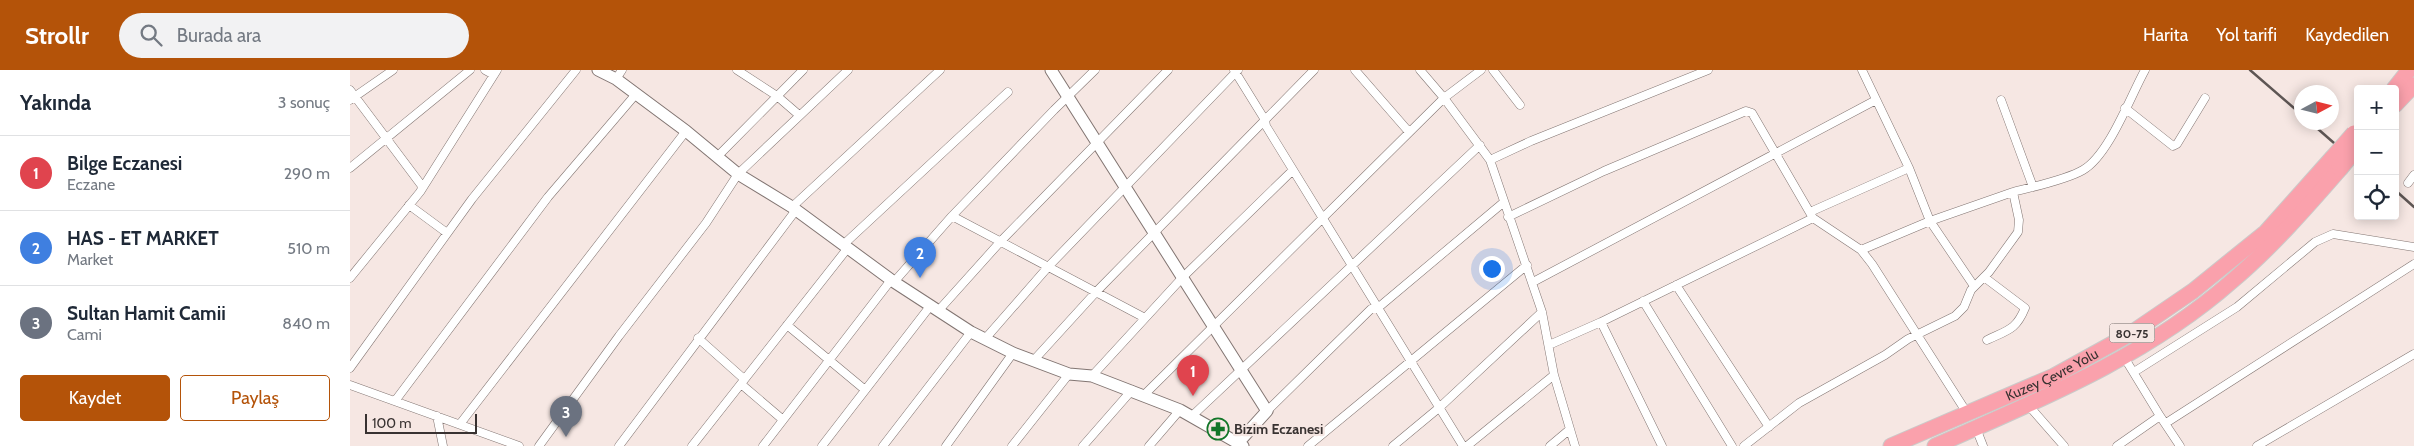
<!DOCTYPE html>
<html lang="tr">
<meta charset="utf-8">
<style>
body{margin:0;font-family:Cabin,sans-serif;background:#f2f2f3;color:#1f2937}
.controls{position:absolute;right:15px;top:15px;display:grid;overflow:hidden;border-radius:5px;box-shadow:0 2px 12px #0003}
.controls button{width:45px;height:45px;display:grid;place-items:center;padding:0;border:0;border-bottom:1px solid #e0e1e3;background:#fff;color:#1f2937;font:25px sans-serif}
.compass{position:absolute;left:1944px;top:15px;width:45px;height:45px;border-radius:50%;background:#fff;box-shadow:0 2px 12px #0003;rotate:83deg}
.scale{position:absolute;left:15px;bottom:12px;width:112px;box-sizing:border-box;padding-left:5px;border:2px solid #383231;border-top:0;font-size:14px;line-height:18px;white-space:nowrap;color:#383231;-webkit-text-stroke:4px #f6e7e3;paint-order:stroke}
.you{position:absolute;left:1141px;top:198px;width:18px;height:18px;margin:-12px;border:4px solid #fff;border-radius:50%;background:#1a73e8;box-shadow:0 0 0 8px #1a73e833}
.badge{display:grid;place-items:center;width:32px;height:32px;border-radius:50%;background:#b45309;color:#fff;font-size:16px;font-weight:700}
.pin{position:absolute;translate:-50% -41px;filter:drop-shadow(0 1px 2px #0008)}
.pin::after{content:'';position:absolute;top:26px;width:18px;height:15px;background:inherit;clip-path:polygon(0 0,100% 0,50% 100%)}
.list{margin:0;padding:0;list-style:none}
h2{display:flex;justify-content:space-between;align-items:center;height:65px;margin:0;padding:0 20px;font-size:21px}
h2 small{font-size:16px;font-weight:400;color:#747a83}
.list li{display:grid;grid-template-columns:32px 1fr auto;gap:15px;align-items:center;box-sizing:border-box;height:75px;padding:0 20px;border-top:1px solid #e0e1e3}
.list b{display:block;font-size:19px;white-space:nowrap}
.list p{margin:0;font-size:16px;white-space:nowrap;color:#747a83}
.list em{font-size:16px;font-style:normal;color:#747a83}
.actions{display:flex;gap:10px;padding:15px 20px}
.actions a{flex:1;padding:11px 0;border:1px solid #b45309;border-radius:5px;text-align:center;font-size:18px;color:#b45309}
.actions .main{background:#b45309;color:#fff}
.icon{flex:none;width:28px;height:28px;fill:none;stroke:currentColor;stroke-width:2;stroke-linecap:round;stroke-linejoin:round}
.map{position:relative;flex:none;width:2064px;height:376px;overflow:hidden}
header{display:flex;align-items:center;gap:30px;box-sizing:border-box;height:70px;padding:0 25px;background:#b45309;color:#fff}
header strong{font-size:24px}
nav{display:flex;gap:28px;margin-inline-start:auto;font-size:18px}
.search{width:350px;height:45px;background:#f2f2f3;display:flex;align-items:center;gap:12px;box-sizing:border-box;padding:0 18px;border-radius:28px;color:#747a83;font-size:19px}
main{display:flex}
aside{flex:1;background:#fff}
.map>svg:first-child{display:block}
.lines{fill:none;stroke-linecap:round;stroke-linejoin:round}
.street-casing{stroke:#827572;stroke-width:9}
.secondary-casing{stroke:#827572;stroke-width:13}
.highway-casing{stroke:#cbcac9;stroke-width:17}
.street{stroke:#fff;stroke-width:8}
.secondary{stroke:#fff;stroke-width:11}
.highway{stroke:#faa1ac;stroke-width:15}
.rail{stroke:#5e5654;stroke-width:2.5}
.highway-bridge-casing{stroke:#cbcac9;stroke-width:17;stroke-linecap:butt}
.highway-bridge{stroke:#faa1ac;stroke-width:15}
.labels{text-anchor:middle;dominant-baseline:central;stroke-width:4.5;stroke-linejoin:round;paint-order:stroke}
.shield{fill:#f6e7e3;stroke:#716866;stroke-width:1}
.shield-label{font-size:12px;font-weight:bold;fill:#383231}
.street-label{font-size:14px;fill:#383231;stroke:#f6e7e3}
.poi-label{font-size:14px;font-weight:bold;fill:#383231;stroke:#f6e7e3;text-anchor:start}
</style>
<header>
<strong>Strollr</strong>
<div class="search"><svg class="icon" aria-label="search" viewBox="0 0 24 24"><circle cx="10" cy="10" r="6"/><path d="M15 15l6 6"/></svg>Burada ara</div>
<nav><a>Harita</a><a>Yol tarifi</a><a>Kaydedilen</a></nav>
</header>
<main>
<aside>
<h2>Yakında<small>3 sonuç</small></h2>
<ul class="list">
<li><span class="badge" style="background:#e0444e">1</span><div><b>Bilge Eczanesi</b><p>Eczane</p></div><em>290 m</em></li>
<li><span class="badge" style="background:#3f7fe0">2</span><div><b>HAS - ET MARKET</b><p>Market</p></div><em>510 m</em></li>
<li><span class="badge" style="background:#6b7280">3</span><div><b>Sultan Hamit Camii</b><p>Cami</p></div><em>840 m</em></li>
</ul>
<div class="actions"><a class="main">Kaydet</a><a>Paylaş</a></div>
</aside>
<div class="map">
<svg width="2064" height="376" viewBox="0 0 2064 376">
<rect width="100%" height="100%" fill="#f6e7e3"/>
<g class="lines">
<g class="street-casing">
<path id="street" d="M135 0 144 5
M387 0 427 26 449 45
M1005 0 1059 62
M1070 0 1094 28 1140 90 1192 242 1204 305 1225 376
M1143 0 1170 35
M1512 0 1559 98 1580 151 1624 216
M266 9 272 0
M0 20 72 116
M0 30 43 0
M1651 30 1683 117
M1775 38 1823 76 1827 74 1855 28
M915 50 916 56 1113 376
M913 52 964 0
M367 87 453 0
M1140 90 1181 71 1358 0
M0 98 120 0
M2058 113 2064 105
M59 135 97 163
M442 137 590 0
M1460 142 1559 98
M602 146 795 248
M1158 147 1254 101 1396 41 1402 43 1463 148 1511 180 1522 194 1617 343
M493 175 658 22
M1511 180 1580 151 1663 122
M1634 207 1675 238C1666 260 1658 260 1637 270
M0 208 70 122 147 0
M544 212 602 146 704 40 745 0
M1183 212 1526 30
M1326 215 1419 357
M1293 231 1382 376
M589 240 651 171 818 0
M1251 252 1312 376
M437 255 514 319
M348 268 394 309
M635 269 698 197 888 0
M1199 275 1251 252 1463 148
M1774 287 1810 346 1830 376
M684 290 746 222 915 50 884 0
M0 298 122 129 226 0
M1784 302 1887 237 1965 172 1983 164 2064 177
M742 306 832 208 943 100
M391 314 432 349
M0 315 169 376
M794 325 1094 28 1131 0
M45 331 198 127 286 24
M1679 336 1714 376
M917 341 1021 239 1029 237 1154 132
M87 346 93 376
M842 346 1130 75
M1816 353 2064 194
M110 354 336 61
M1626 358 1633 376
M189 376 269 266 356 153 388 104 498 0
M269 376 446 140
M342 376 497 179
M413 376 541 210
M472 376 581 235
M533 376 621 262
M596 376 663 283
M662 376 719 304
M733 376 782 320
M799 376 830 340
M958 376 1177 195
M1043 376 1090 337 1192 242
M1117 376 1204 305
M1200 376 1219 360
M1394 376 1449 333 1535 285 1558 269 1605 246 1614 237 1621 220 1639 202 1668 162 1669 150 1663 122C1682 117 1716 110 1733 100 1759 85 1780 27 1795 0
M1767 376 1810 346
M1907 376 2064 284"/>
</g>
<g class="secondary-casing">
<path id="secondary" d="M248 0 266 9 336 61 388 104 442 137 544 212 621 262 663 283 719 304 742 306 830 340 893 376
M701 0 917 341 888 373"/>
</g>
<g class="highway-casing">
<g id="highway">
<path d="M2044 19 2059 0"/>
<path d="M2045 35 2064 15"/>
<path id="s1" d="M1541 376 1704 306 1780 264 1843 221 1916 162 1982 88"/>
<path d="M1585 376C1689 330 1796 287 1882 211 1922 177 1956 138 1990 99"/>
</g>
</g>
<use href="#street" class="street"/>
<use href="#secondary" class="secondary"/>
<use href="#highway" class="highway"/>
<path class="rail" d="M1900 0 1952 45
M1960 52 2008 94
M2045 120 2064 137"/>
<g class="highway-bridge-casing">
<path id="highway-bridge" d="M1982 88 2004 63
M1990 99 2008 77"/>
</g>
<use href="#highway-bridge" class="highway-bridge"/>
</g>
<defs>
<g id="pharmacy-ring" transform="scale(1.125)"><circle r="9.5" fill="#f6e7e3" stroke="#127628" stroke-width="1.5"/><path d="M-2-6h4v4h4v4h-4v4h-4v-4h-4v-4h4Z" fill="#127628"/></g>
</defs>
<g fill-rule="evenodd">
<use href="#pharmacy-ring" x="868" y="359"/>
</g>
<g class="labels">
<rect class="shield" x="1759.5" y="253.5" width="45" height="19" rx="4"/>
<g class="shield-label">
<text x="1782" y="263">80-75</text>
</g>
<g class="street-label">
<text stroke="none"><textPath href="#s1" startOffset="176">Kuzey Çevre Yolu</textPath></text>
</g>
<g class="poi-label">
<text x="884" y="359">Bizim Eczanesi</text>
</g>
</g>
</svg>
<div class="controls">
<button>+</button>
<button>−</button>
<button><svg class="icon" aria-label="locate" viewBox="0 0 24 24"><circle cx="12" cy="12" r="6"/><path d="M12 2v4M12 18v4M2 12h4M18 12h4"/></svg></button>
</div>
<svg class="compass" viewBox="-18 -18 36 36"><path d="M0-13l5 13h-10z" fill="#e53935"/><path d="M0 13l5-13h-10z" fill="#747a83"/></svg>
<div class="scale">100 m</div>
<div class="you"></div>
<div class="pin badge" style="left:843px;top:326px;background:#e0444e">1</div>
<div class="pin badge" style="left:570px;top:208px;background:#3f7fe0">2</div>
<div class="pin badge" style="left:216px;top:367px;background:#6b7280">3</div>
</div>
</main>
